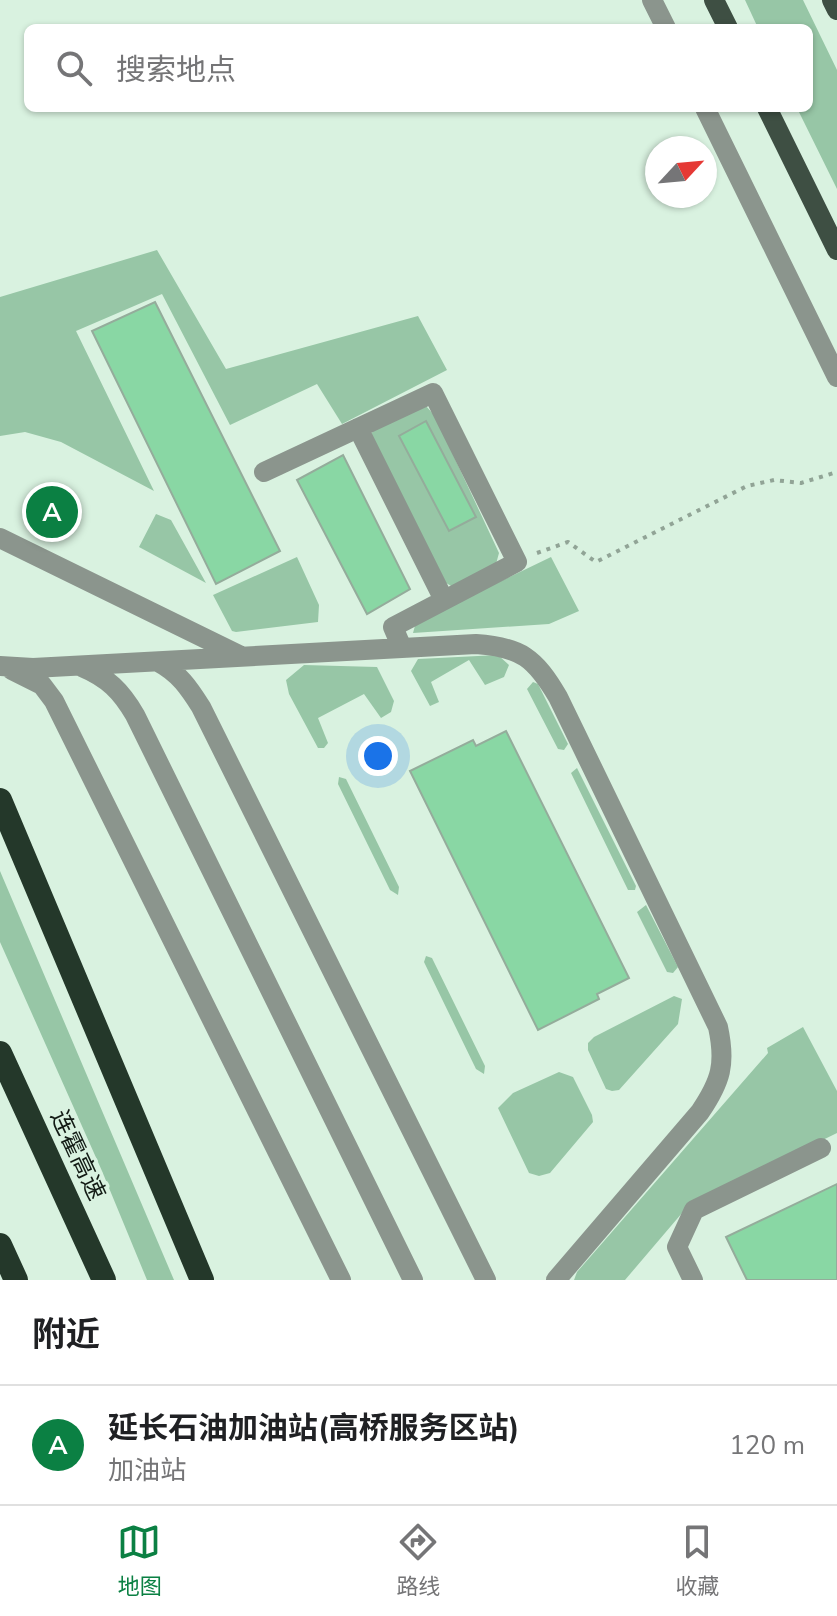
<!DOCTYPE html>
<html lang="zh">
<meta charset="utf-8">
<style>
body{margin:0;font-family:"Nunito Sans","Noto Sans SC",sans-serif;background:#f6f6f6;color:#202124}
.compass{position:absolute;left:645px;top:136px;width:72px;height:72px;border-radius:50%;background:#fff;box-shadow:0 2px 6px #0004;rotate:64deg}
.you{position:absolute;left:378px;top:756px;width:28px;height:28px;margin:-20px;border:6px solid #fff;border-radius:50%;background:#1a73e8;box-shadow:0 0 0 12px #1a73e833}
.badge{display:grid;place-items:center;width:52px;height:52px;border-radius:50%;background:#0b8043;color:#fff;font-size:26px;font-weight:700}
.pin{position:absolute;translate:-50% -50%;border:4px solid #fff;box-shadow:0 2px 8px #0006}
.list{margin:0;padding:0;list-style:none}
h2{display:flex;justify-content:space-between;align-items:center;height:104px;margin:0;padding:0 32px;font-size:34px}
h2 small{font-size:26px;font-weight:400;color:#757577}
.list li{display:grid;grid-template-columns:52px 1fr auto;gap:24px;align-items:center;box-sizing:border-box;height:120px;padding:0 32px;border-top:2px solid #e0e0e0}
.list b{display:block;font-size:30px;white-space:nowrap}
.list p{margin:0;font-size:26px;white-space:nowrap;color:#757577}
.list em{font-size:26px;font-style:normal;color:#757577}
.icon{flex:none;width:44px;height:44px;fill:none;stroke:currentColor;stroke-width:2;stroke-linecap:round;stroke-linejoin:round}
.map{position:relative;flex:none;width:837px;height:1280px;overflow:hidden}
.search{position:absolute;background:#fff;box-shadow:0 2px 6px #0004;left:24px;right:24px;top:24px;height:88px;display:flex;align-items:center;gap:20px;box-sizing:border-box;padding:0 28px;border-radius:12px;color:#757577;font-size:30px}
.sheet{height:224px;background:#fff}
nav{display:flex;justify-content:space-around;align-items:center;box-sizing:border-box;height:112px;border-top:2px solid #e0e0e0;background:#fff;font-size:22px;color:#757577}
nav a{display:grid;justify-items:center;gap:4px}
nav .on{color:#0b8043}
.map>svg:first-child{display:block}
.green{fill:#97c6a6}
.building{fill:#89d7a4;stroke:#94ac9b;stroke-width:2}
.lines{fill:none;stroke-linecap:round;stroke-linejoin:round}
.path{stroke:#91a496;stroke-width:4;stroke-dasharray:4 6;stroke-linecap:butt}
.minor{stroke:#8b958d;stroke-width:20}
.major{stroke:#3e4f43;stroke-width:20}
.highway{stroke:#24382a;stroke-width:24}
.labels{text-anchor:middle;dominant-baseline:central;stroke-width:7;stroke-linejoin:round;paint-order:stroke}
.street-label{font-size:24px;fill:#121a14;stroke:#d9f2e0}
</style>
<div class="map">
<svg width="837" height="1280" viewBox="0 0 837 1280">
<rect width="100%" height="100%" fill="#d9f2e0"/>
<path class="green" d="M745 0H803L837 70V189L797 108H809V28H758Z
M157 250 226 369 418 316 447 370 342 424 317 384 230 425 162 294 76 331 154 491 61 442 25 432 0 436V297Z
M426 406 435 416 499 553 496 564 453 587 446 583 370 436 375 428Z
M156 514 171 520 206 583 139 547Z
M297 557 319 605 318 622 236 632 232 631 213 595Z
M551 557 579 611 549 624 413 633 416 622Z
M498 655 509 665 504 677 485 685 469 660 431 682 439 702 430 706 411 671 418 659Z
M304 665 377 667 394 701 391 712 381 718 364 694 318 718 328 743 324 748H318L289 694 286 680Z
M533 682 538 684 568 744 564 750 558 749 527 689Z
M577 768 636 886 635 890H628L571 773Z
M339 777 346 779 399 887 398 895 390 890 338 784Z
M0 871 174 1280H147L102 1171 0 942Z
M646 905 678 967 673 973 667 972 637 912Z
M426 956 432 958 485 1066 484 1074 476 1069 424 962Z
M674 996 682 999 678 1024 619 1090 612 1091 606 1089 588 1050V1043L594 1037Z
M803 1027 837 1091V1133L688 1206 625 1280H574L577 1272 768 1053 767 1048Z
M559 1072 573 1077 592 1115 593 1122 550 1173 539 1176 529 1173 498 1108 513 1093Z"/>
<path class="building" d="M155 302 280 551 216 584 92 331Z
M426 421 476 517 449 531 399 436Z
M343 455 410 589 367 614 297 480Z
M506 731 629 978 597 994 599 999 538 1030 410 771 473 740 476 746Z
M837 1184V1280H747L726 1237Z"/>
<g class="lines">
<path class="path" d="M537 553 568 542 596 562 747 486 774 480 801 483 837 472"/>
<path class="minor" d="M652 0 666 28
M705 108 837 377
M358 428 444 600
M264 472 433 393 517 562 393 627 402 648
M0 538 241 656
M158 662C179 673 189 688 201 707L486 1280
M0 666 33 668 476 644C521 647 535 658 558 697L718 1027C726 1064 721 1081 700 1112L556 1280
M82 667C108 678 121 691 135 715L413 1280
M12 670 42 685 54 701 341 1280
M693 1280 677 1247 694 1210 821 1148"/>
<path class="major" d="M714 0 728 28
M832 0 837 10
M767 108 837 250"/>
<path class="highway" d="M0 800 202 1280
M0 1053 104 1280
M0 1245 16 1280"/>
</g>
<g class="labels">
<g class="street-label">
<text transform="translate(78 1155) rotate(65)">连霍高速</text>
</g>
</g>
</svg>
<svg class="compass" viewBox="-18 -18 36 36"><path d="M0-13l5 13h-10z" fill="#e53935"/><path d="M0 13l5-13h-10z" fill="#757577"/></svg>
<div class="you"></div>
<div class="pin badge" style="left:52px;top:512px">A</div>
<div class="search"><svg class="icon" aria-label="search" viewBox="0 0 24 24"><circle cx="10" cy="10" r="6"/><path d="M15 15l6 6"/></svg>搜索地点</div>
</div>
<section class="sheet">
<h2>附近<small></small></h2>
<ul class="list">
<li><span class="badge">A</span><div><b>延长石油加油站(高桥服务区站)</b><p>加油站</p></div><em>120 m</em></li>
</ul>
</section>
<nav>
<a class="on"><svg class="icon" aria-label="map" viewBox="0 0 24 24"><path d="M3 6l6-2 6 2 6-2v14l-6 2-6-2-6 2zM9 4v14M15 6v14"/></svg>地图</a>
<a><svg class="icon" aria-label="directions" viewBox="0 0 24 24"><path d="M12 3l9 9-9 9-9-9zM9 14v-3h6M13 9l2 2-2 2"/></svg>路线</a>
<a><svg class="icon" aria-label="saved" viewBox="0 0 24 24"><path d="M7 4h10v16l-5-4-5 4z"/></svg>收藏</a>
</nav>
